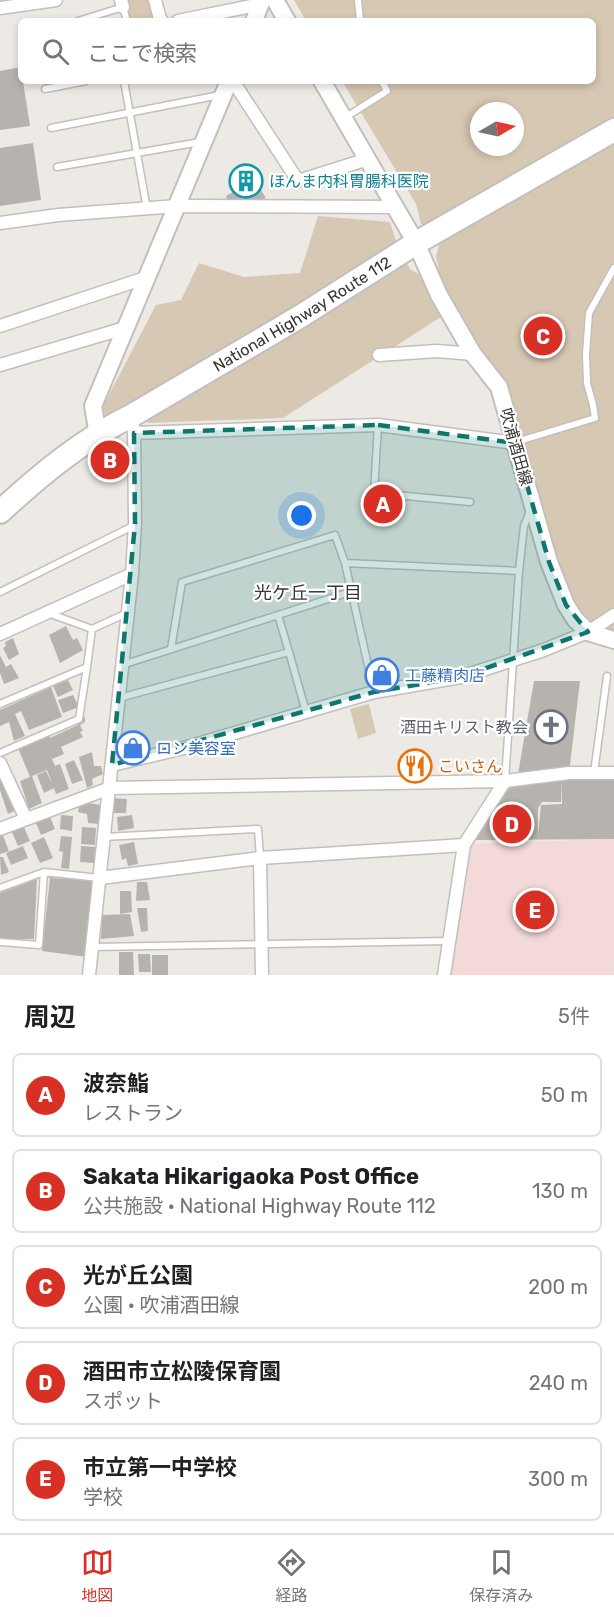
<!DOCTYPE html>
<html lang="ja">
<meta charset="utf-8">
<style>
body{margin:0;font-family:Rubik,"Noto Sans JP",sans-serif;background:#f2f2f2;color:#202124}
.compass{position:absolute;left:470px;top:102px;width:54px;height:54px;border-radius:50%;background:#fff;box-shadow:0 3px 9px #0003;rotate:81deg}
.you{position:absolute;left:302px;top:516px;width:21px;height:21px;margin:-15px;border:4px solid #fff;border-radius:50%;background:#1a73e8;box-shadow:0 0 0 9px #1a73e833}
.badge{display:grid;place-items:center;width:39px;height:39px;border-radius:50%;background:#d93025;color:#fff;font-size:20px;font-weight:700}
.pin{position:absolute;translate:-50% -50%;border:3px solid #fff;box-shadow:0 2px 6px #0006}
.list{margin:0;padding:0;list-style:none}
h2{display:flex;justify-content:space-between;align-items:center;height:78px;margin:0;padding:0 24px;font-size:26px}
h2 small{font-size:20px;font-weight:400;color:#757577}
.list li{display:grid;grid-template-columns:39px 1fr auto;gap:18px;align-items:center;box-sizing:border-box;height:84px;margin:0 12px 12px;padding:0 12px;border:2px solid #e0e0e0;border-radius:9px}
.list b{display:block;font-size:22px;white-space:nowrap}
.list p{margin:0;font-size:20px;white-space:nowrap;color:#757577}
.list em{font-size:20px;font-style:normal;color:#757577}
.icon{flex:none;width:33px;height:33px;fill:none;stroke:currentColor;stroke-width:2;stroke-linecap:round;stroke-linejoin:round}
.map{position:relative;flex:none;width:614px;height:975px;overflow:hidden}
.search{position:absolute;background:#fff;box-shadow:0 3px 9px #0003;left:18px;right:18px;top:18px;height:66px;display:flex;align-items:center;gap:15px;box-sizing:border-box;padding:0 21px;border-radius:9px;color:#757577;font-size:22px}
.sheet{height:558px;background:#fff}
nav{display:flex;justify-content:space-around;align-items:center;box-sizing:border-box;height:84px;border-top:2px solid #e0e0e0;background:#fff;font-size:16px;color:#757577}
nav a{display:grid;justify-items:center;gap:3px}
nav .on{color:#d93025}
.map>svg:first-child{display:block}
.education{fill:#f4d9d9}
.green{fill:#d7c8b3;fill-rule:evenodd}
.building{fill:#b6b3af}
.lines{fill:none;stroke-linecap:round;stroke-linejoin:round}
.lane-casing{stroke:#c2bfbc;stroke-width:9}
.street-casing{stroke:#c2bfbc;stroke-width:15}
.secondary-casing{stroke:#c2bfbc;stroke-width:20}
.highway-casing{stroke:#c2bfbc;stroke-width:26}
.lane{stroke:#fff;stroke-width:6}
.street{stroke:#fff;stroke-width:12}
.secondary{stroke:#fff;stroke-width:16}
.highway{stroke:#fff;stroke-width:22}
.marked{fill:#0f766e;fill-opacity:0.2;stroke:#0f766e;stroke-width:4.5;stroke-dasharray:12 8;stroke-linejoin:round}
.labels{text-anchor:middle;dominant-baseline:central;stroke-width:4.5;stroke-linejoin:round;paint-order:stroke}
.culture-label{font-size:16px;fill:#0d838f;stroke:#fff;text-anchor:start}
.street-label{font-size:16px;fill:#383735;stroke:#fff}
.shop-label{font-size:16px;fill:#366cbe;stroke:#fff;text-anchor:start}
.worship-label{font-size:16px;fill:#5b616d;stroke:#fff;text-anchor:end}
.food-label{font-size:16px;fill:#c56008;stroke:#fff;text-anchor:start}
.neighbourhood-label{font-size:18px;fill:#383735;stroke:#fff}
</style>
<div class="map">
<svg width="614" height="975" viewBox="0 0 614 975">
<rect width="100%" height="100%" fill="#edeae6"/>
<path class="education" d="M614 839V975H449L465 844Z"/>
<path class="green" d="M123 0H153L158 18 150 21H129Z
M294 0H614V641L577 608 562 588 501 383 443 289 436 257 439 245 433 227 421 224 416 204 342 81H593V21H306ZM479 111H515V147H479Z
M318 216 390 222 396 241 410 269 419 274 441 317 283 418 148 423 139 402 106 420 103 406 156 305 181 300 199 263 244 277 300 273Z
M369 704 376 733 358 739 350 709Z"/>
<path class="building" d="M21 67V81H23L30 126 0 130V71Z
M33 143 41 200 0 206V148Z
M247 168 266 198 248 204 247 200 228 203 226 196 240 188 235 174Z
M66 626 73 640 77 638 83 650 60 663 49 635Z
M13 638 19 654 9 660 3 648 6 646 5 642Z
M0 655 6 667 11 664 19 678 4 684 0 673Z
M68 680 73 690 58 697 53 686Z
M534 681H580L569 773 523 779 561 777V802H542L538 808V835L541 805 562 804 561 776 614 774V839L476 840 512 780H517Z
M51 687 62 717 29 730 21 711 15 714 25 736 14 741 9 722 0 726V710Z
M73 695 79 707 63 713 58 700Z
M85 717V722L80 725 83 731 80 732 83 737 61 747 64 754 52 759 55 766 60 764 69 789 56 794 54 788 44 793 37 775 46 771 52 783 47 770 32 776 42 803 29 809 20 781 30 777 18 748 49 734 50 738 78 725 77 722Z
M92 752 94 766H101L103 774 92 779 93 785 87 788 79 757Z
M74 760 83 780 72 784 65 764Z
M0 771 18 809 8 814 0 790Z
M112 798 127 799 126 813H112Z
M80 802 102 805 100 824 88 823 87 814 78 812Z
M61 815 73 816 72 831 60 829Z
M132 815 134 828 118 831 117 817Z
M50 817 55 829 41 835 36 823Z
M23 825 30 841 18 846 11 830Z
M82 827 96 828 95 845 81 844Z
M0 828 9 851 0 854Z
M61 836 72 837 69 869 61 868 63 852 59 851Z
M44 837 53 858 40 863 31 843Z
M134 842 138 864 128 866 126 858 122 860 119 845Z
M23 846 28 858 11 865 6 853Z
M81 846 95 847 94 863 80 862Z
M0 857H3L9 872 1 875Z
M50 878 90 880 93 886 87 957 42 951Z
M37 879 34 939H0V893Z
M137 882H147L150 900 136 901Z
M120 891H131L132 912 120 914Z
M137 908H147L148 931 141 932Z
M130 914 134 936 101 939 102 915Z
M119 952H133L134 975H119Z
M138 954H150L151 972H139Z
M152 955H168V975H152Z"/>
<g class="lines">
<g class="lane-casing">
<path id="lane" d="M358 0 360 21
M78 21 123 7 127 21
M124 81 147 209
M45 89 86 81
M346 117 387 91 382 81
M51 128 220 95
M57 167 200 142
M378 425 374 493 470 502
M516 442 595 418 593 405 587 383 586 354 589 313 614 268
M0 592 135 525
M48 613 92 629
M278 615 289 652
M171 649 182 582 335 535 345 563
M122 665 350 592
M374 692 345 563 519 571
M119 698 289 652 306 712
M0 704 87 667 92 629 127 613
M0 753 79 719 87 667
M594 773 607 676
M505 781 519 571 524 526 530 511
M104 837 258 829 260 858
M0 888 44 872 99 878
M0 942 39 945 44 872
M92 947 449 941"/>
</g>
<g class="street-casing">
<path id="street" d="M121 0 123 7
M155 0 160 19 162 21
M0 8 56 0
M178 21 261 4
M233 81 298 181 368 159
M0 223 58 215 177 206 395 207
M0 326 145 278
M379 355 437 351 473 354
M0 365 125 328
M133 426 134 433 378 425 515 443
M0 634 132 574
M0 763 26 819
M112 765 184 748 374 692 461 677 544 650 588 632 614 615
M0 829 110 788 505 781 569 773H614
M260 858 262 975
M100 878 260 858 464 845
M89 975 132 574 135 524 134 433
M444 975 464 845 505 781"/>
</g>
<g class="secondary-casing">
<path id="secondary" d="M275 0 287 21
M254 21 262 0
M322 81 416 243 439 295 473 354 499 387 549 562 566 605 575 619 588 632 614 640
M98 435 93 406 229 81"/>
</g>
<g class="highway-casing">
<g id="highway">
<path id="s1" d="M0 512C40 475 82 440 131 416L301 316 416 243 614 130"/>
</g>
</g>
<use href="#lane" class="lane"/>
<use href="#street" class="street"/>
<use href="#secondary" class="secondary"/>
<use href="#highway" class="highway"/>
</g>
<path class="marked" d="M378 425 515 443 549 562 566 605 588 632 461 677 374 692 112 765 135 524 134 433Z"/>
<defs>
<g id="building-ring" transform="scale(1.725)"><circle r="9.5" fill="#fff" stroke="#0f9aa8" stroke-width="1.5"/><path d="M-4-6H4V6H1V3H-1V6H-4ZM-2.5-4.3h1.7v1.8h-1.7ZM.8-4.3h1.7v1.8H.8ZM-2.5-1h1.7V.8h-1.7ZM.8-1h1.7V.8H.8Z" fill="#0f9aa8"/></g>
<g id="shop-ring" transform="scale(1.725)"><circle r="9.5" fill="#fff" stroke="#3f7fe0" stroke-width="1.5"/><path d="M-5-2.5h2.3a2.7 3.5 0 0 1 5.4 0H5L5.5 6h-11ZM-1.5-2.5h3a1.5 2.3 0 0 0-3 0Z" fill="#3f7fe0"/></g>
<g id="church-ring" transform="scale(1.725)"><circle r="9.5" fill="#fff" stroke="#6b7280" stroke-width="1.5"/><path d="M-1.2-6h2.4v3.5h3.3v2.4h-3.3V6h-2.4V-.1h-3.3v-2.4h3.3Z" fill="#6b7280"/></g>
<g id="restaurant-ring" transform="scale(1.725)"><circle r="9.5" fill="#fff" stroke="#e8710a" stroke-width="1.5"/><path d="M-5-6h1v4h1v-4h1v4h1v-4h1v5L-1.5 .5V6h-2V.5L-5-1ZM5-6V6H3V1.5H1.5Q1.5-4 5-6Z" fill="#e8710a"/></g>
</defs>
<g fill-rule="evenodd">
<use href="#building-ring" x="246" y="181"/>
<use href="#shop-ring" x="382" y="675"/>
<use href="#church-ring" x="551" y="727"/>
<use href="#shop-ring" x="133" y="748"/>
<use href="#restaurant-ring" x="415" y="766"/>
</g>
<g class="labels">
<g class="culture-label">
<text x="269" y="181">ほんま内科胃腸科医院</text>
</g>
<g class="street-label">
<text stroke="none"><textPath href="#s1" startOffset="362">National Highway Route 112</textPath></text>
<text transform="translate(516 447) rotate(74)">吹浦酒田線</text>
</g>
<g class="shop-label">
<text x="405" y="675">工藤精肉店</text>
<text x="156" y="748">ロン美容室</text>
</g>
<g class="worship-label">
<text x="528" y="727">酒田キリスト教会</text>
</g>
<g class="food-label">
<text x="438" y="766">こいさん</text>
</g>
<g class="neighbourhood-label">
<text x="308" y="593">光ケ丘一丁目</text>
</g>
</g>
</svg>
<svg class="compass" viewBox="-18 -18 36 36"><path d="M0-13l5 13h-10z" fill="#e53935"/><path d="M0 13l5-13h-10z" fill="#757577"/></svg>
<div class="you"></div>
<div class="pin badge" style="left:383px;top:504px">A</div>
<div class="pin badge" style="left:110px;top:460px">B</div>
<div class="pin badge" style="left:543px;top:336px">C</div>
<div class="pin badge" style="left:512px;top:824px">D</div>
<div class="pin badge" style="left:535px;top:910px">E</div>
<div class="search"><svg class="icon" aria-label="search" viewBox="0 0 24 24"><circle cx="10" cy="10" r="6"/><path d="M15 15l6 6"/></svg>ここで検索</div>
</div>
<section class="sheet">
<h2>周辺<small>5件</small></h2>
<ul class="list">
<li><span class="badge">A</span><div><b>波奈鮨</b><p>レストラン</p></div><em>50 m</em></li>
<li><span class="badge">B</span><div><b>Sakata Hikarigaoka Post Office</b><p>公共施設 · National Highway Route 112</p></div><em>130 m</em></li>
<li><span class="badge">C</span><div><b>光が丘公園</b><p>公園 · 吹浦酒田線</p></div><em>200 m</em></li>
<li><span class="badge">D</span><div><b>酒田市立松陵保育園</b><p>スポット</p></div><em>240 m</em></li>
<li><span class="badge">E</span><div><b>市立第一中学校</b><p>学校</p></div><em>300 m</em></li>
</ul>
</section>
<nav>
<a class="on"><svg class="icon" aria-label="map" viewBox="0 0 24 24"><path d="M3 6l6-2 6 2 6-2v14l-6 2-6-2-6 2zM9 4v14M15 6v14"/></svg>地図</a>
<a><svg class="icon" aria-label="directions" viewBox="0 0 24 24"><path d="M12 3l9 9-9 9-9-9zM9 14v-3h6M13 9l2 2-2 2"/></svg>経路</a>
<a><svg class="icon" aria-label="saved" viewBox="0 0 24 24"><path d="M7 4h10v16l-5-4-5 4z"/></svg>保存済み</a>
</nav>
